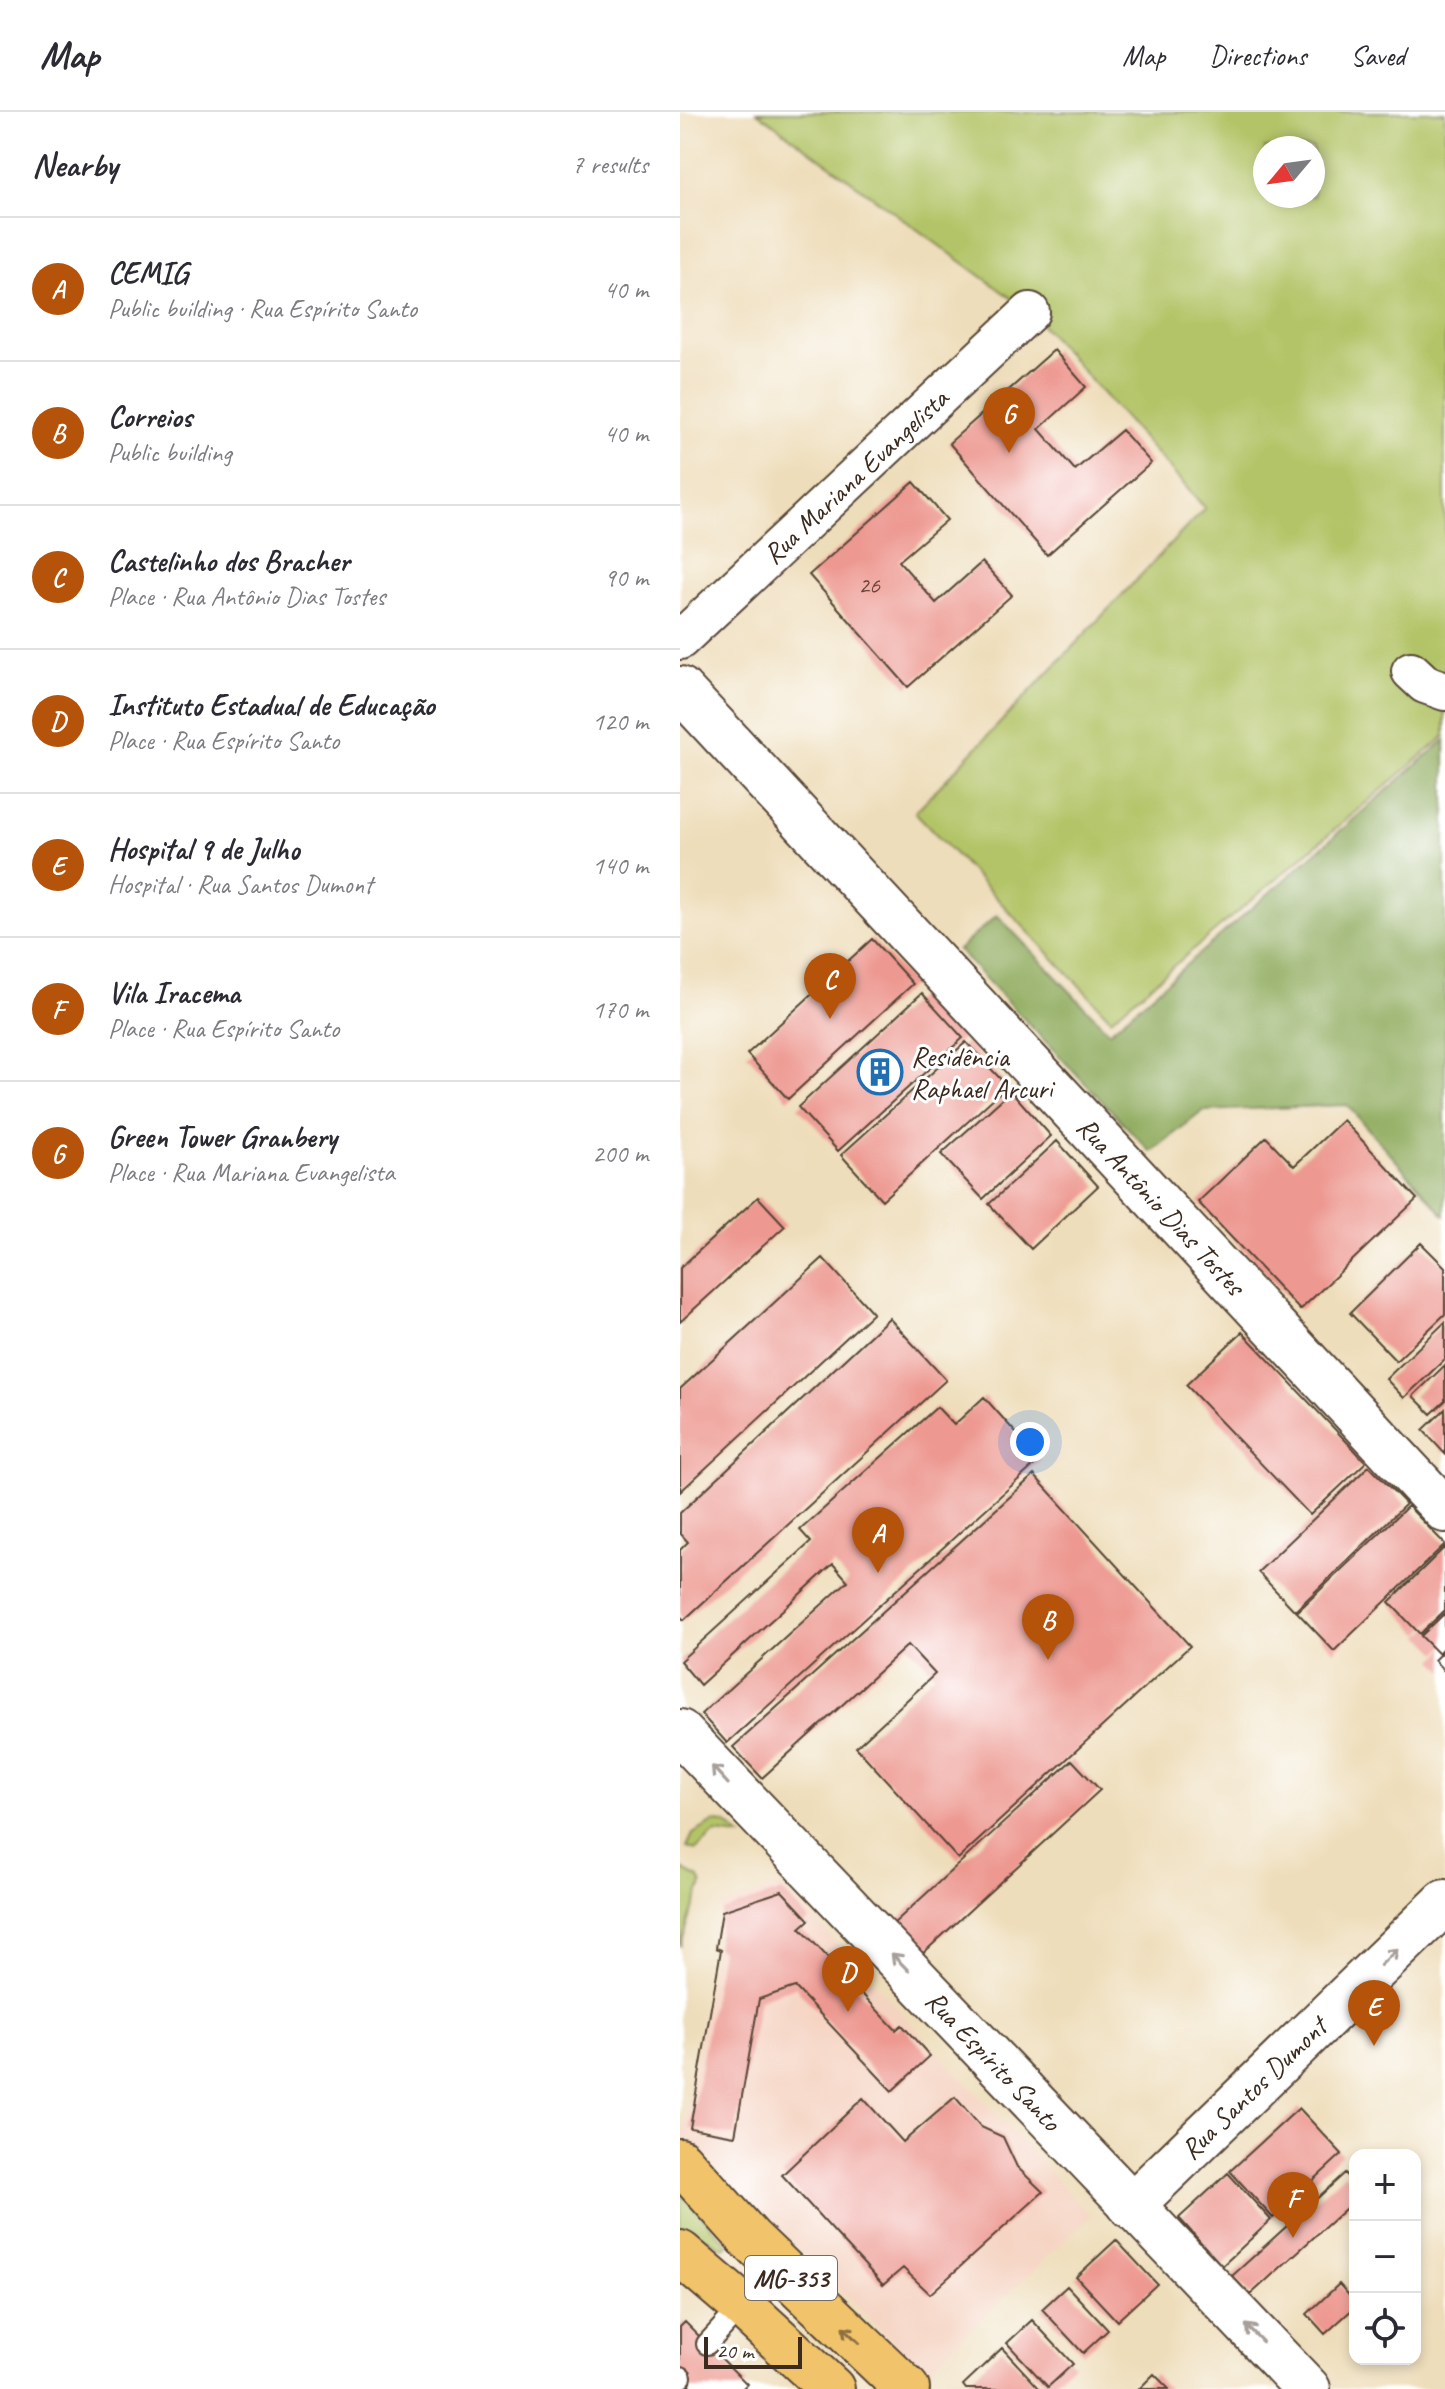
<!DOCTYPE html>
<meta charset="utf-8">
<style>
body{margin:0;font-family:Caveat,sans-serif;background:#f7f7f7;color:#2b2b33}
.controls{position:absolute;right:24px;bottom:24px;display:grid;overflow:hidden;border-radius:16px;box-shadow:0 4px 12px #0003}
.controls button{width:72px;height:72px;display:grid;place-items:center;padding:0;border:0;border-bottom:2px solid #e1e1e2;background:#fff;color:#2b2b33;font:40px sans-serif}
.compass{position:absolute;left:573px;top:24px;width:72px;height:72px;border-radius:50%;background:#fff;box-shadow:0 4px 12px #0003;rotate:241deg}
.scale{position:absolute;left:24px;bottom:20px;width:98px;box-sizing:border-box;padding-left:8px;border:4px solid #3b2a1e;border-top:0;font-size:22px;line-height:28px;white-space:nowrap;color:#3b2a1e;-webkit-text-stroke:6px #fff;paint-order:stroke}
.you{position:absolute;left:350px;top:1330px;width:28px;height:28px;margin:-20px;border:6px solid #fff;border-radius:50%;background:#1a73e8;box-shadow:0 0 0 12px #1a73e833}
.badge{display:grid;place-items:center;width:52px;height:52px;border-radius:50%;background:#b45309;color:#fff;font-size:26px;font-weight:700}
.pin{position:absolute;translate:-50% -66px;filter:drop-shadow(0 2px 4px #0008)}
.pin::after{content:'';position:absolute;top:42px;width:28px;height:24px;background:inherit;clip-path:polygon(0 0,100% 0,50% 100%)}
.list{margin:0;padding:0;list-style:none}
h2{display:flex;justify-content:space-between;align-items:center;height:104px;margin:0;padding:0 32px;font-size:34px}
h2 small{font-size:26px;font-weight:400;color:#7c7c81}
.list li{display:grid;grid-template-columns:52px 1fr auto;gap:24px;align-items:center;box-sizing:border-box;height:144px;padding:0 32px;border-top:2px solid #e1e1e2}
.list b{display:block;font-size:30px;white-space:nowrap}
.list p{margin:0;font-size:26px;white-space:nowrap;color:#7c7c81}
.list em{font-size:26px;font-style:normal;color:#7c7c81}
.icon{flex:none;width:44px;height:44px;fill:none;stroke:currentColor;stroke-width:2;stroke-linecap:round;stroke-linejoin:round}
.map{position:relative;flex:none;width:765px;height:2277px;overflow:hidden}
header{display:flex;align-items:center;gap:48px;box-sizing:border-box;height:112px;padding:0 40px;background:#fff;border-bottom:2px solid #e1e1e2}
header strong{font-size:38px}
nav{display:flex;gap:44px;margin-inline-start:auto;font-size:28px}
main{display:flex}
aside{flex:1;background:#fff}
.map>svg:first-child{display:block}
.built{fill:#f5d3c1}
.green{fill:#b3c467;stroke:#777742;stroke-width:2;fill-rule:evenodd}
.forest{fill:#8eaa5c;stroke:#646a3d;stroke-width:2}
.building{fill:#ed9890}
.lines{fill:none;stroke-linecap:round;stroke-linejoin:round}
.service-casing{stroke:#564535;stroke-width:24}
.minor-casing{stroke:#564535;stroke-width:42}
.tertiary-casing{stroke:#564535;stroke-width:48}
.primary-casing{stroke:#564535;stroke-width:48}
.service{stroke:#fff;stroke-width:20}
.minor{stroke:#fff;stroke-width:38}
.tertiary{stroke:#fff;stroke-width:44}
.primary{stroke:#f1c36a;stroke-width:44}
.oneway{stroke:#a79f9a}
.oneway2{stroke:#8d6f40}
.labels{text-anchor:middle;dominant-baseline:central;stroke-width:6;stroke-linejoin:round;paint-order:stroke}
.number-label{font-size:24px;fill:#68463a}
.shield{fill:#fff;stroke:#766a62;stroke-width:2}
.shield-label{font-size:26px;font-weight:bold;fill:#3b2a1e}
.street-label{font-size:28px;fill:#3b2a1e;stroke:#fff}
.poi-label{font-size:28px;fill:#3b2a1e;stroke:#fff;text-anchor:start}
</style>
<header>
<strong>Map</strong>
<nav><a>Map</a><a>Directions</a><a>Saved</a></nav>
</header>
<main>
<aside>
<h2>Nearby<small>7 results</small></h2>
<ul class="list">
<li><span class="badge">A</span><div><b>CEMIG</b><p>Public building · Rua Espírito Santo</p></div><em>40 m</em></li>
<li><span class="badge">B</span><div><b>Correios</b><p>Public building</p></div><em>40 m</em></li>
<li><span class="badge">C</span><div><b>Castelinho dos Bracher</b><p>Place · Rua Antônio Dias Tostes</p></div><em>90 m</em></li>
<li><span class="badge">D</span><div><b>Instituto Estadual de Educação</b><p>Place · Rua Espírito Santo</p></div><em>120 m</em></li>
<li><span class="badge">E</span><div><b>Hospital 9 de Julho</b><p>Hospital · Rua Santos Dumont</p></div><em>140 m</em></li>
<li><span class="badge">F</span><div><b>Vila Iracema</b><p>Place · Rua Espírito Santo</p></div><em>170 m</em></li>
<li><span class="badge">G</span><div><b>Green Tower Granbery</b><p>Place · Rua Mariana Evangelista</p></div><em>200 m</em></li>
</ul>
</aside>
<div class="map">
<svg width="765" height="2277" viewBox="0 0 765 2277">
<rect width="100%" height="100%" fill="#fff"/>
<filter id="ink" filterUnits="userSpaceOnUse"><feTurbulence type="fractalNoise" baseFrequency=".0125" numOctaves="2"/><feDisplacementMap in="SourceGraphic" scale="16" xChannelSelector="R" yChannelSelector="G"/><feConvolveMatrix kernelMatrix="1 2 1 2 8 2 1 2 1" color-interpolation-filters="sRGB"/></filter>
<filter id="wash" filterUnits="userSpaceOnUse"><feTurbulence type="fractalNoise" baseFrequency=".006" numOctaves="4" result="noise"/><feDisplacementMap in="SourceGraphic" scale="32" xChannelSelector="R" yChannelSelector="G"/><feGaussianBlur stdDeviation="1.8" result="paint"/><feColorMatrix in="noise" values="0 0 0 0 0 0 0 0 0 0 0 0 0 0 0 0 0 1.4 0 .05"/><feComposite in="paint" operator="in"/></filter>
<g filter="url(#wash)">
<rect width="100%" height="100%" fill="#eeddba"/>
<path class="built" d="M102 1773 411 2104 244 2261 3 2025 42 1793Z"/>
<path class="green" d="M77 0H765V624L431 907 235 700 525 396 350 200ZM585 36H633V84H585Z
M34 1710 45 1711 61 1724 35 1721 16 1738 7 1735 13 1722Z
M2 1757 19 1766 22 1772 0 1835Z
M0 2080 48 2133 45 2136 0 2114Z"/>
<path class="forest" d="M765 628V1104L667 993 523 999 471 1040 278 838 317 803 429 920Z"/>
<g id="blocks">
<path class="building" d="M374 238 406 275 359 317 395 358 442 318 471 351 367 443 269 331Z
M234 370 267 408 219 449 256 491 302 450 332 483 228 575 129 463Z
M192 827 233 872 108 987 67 942Z
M242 881 283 926 158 1039 118 995Z
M286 930 327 974 202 1088 161 1043Z
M331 979 371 1024 303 1087 261 1042Z
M663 1008 737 1087 620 1198 518 1090 586 1025 614 1054Z
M377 1029 418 1074 351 1137 309 1092Z
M78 1085 105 1114 0 1210V1156Z
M741 1131 765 1155V1202L716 1249 670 1201Z
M143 1146 193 1201 0 1380V1277Z
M209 1206 266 1268 4 1508 0 1504V1438L8 1430 0 1421V1401Z
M765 1210V1247L724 1286 706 1267Z
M562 1220 686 1350 630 1403 506 1273Z
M765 1253V1289L751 1302 733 1284Z
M304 1285 360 1348 47 1631 21 1602 168 1469 153 1452 20 1573 0 1549 131 1430 120 1418 257 1295 274 1313Z
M765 1297V1342L743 1318Z
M689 1354 726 1392 615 1499 578 1460Z
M354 1363 510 1534 278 1747 176 1635 255 1562 228 1533 82 1666 53 1635Z
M728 1394 765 1432 654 1539 617 1500Z
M765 1435V1498L740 1522 709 1490Z
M765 1501V1534L758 1541 741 1524Z
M765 1537V1560L754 1548Z
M392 1648 420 1678 240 1844 212 1813Z
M102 1779 129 1808 120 1816 216 1918 222 1913 250 1944 212 1979 115 1875 79 1887 55 2024 10 2016 41 1838 36 1836 42 1799Z
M275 1985 301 2015 323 2025 337 2055 363 2080 250 2182 223 2156 203 2173 102 2063 183 1986 223 2030Z
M619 1996 662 2042 593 2106 550 2059Z
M548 2061 591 2108 542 2154 499 2106Z
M665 2061 675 2072V2088L570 2183 552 2164Z
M436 2128 477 2172 437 2209 396 2165Z
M659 2172 675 2190V2195L645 2222 627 2202Z
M387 2174 428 2218 403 2241 362 2197Z
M352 2208 393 2252 368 2275 327 2231Z
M5 2210 67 2272 62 2277H13L0 2264V2215Z
M322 2236 360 2277H286L283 2273Z
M474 2262 489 2277H459Z"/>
</g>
</g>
<g filter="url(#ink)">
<use href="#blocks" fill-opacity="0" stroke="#564535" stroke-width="2"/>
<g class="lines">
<g class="service-casing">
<path id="service" d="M27 2232 62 2194
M0 2266 1 2265"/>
</g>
<g class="minor-casing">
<g id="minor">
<path id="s1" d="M0 528 350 200"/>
<path d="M731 559 745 572 765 579"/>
</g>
</g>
<g class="tertiary-casing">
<g id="tertiary">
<path id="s2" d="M0 577 765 1398"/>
<path id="s3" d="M0 1620 628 2277"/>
<path id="s4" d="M451 2094 765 1790"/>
</g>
</g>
<g class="primary-casing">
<path id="primary" d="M0 2049 70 2127 227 2277
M0 2141 62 2194 152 2277"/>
</g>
<use href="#service" class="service"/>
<use href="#minor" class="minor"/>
<use href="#tertiary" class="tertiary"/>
<use href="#primary" class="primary"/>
</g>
<defs><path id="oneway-shaft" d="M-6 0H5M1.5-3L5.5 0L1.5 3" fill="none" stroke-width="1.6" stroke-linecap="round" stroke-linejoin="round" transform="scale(2)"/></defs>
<g class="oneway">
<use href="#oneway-shaft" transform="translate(40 1663) rotate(-132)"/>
<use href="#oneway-shaft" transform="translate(709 1845) rotate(-44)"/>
<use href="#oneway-shaft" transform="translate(220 1850) rotate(-134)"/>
<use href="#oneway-shaft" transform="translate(574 2221) rotate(-134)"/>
</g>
<use class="oneway2" href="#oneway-shaft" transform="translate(171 2223) rotate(-136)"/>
</g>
<defs>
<g id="building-ring" transform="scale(2.3)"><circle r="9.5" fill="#fff" stroke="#1f6fb2" stroke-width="1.5"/><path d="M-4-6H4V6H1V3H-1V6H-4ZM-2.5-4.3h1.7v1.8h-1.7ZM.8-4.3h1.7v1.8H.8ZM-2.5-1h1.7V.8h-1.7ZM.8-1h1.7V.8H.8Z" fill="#1f6fb2"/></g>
</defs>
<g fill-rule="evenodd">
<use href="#building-ring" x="200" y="960"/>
</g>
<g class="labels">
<g class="number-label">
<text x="189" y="473">26</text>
</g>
<rect class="shield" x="65" y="2144" width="92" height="44" rx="6"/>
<g class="shield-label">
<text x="111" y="2166">MG-353</text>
</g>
<g class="street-label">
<text stroke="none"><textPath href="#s1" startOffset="240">Rua Mariana Evangelista</textPath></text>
<text stroke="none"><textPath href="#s2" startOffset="706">Rua Antônio Dias Tostes</textPath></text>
<text stroke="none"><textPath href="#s3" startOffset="454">Rua Espírito Santo</textPath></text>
<text stroke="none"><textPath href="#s4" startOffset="170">Rua Santos Dumont</textPath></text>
</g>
<g class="poi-label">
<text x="231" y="944">Residência<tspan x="231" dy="32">Raphael Arcuri</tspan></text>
</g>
</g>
</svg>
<div class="controls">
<button>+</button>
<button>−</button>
<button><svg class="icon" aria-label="locate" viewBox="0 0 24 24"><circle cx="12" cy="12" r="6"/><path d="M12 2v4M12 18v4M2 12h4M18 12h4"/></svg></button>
</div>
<svg class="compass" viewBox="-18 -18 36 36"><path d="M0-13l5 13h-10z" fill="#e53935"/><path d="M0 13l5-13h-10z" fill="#7c7c81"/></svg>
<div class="scale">20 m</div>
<div class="you"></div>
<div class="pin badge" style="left:198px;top:1461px">A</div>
<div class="pin badge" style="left:368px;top:1548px">B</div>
<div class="pin badge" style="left:150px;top:907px">C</div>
<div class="pin badge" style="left:168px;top:1900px">D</div>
<div class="pin badge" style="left:694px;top:1934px">E</div>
<div class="pin badge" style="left:613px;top:2126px">F</div>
<div class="pin badge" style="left:329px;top:341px">G</div>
</div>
</main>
